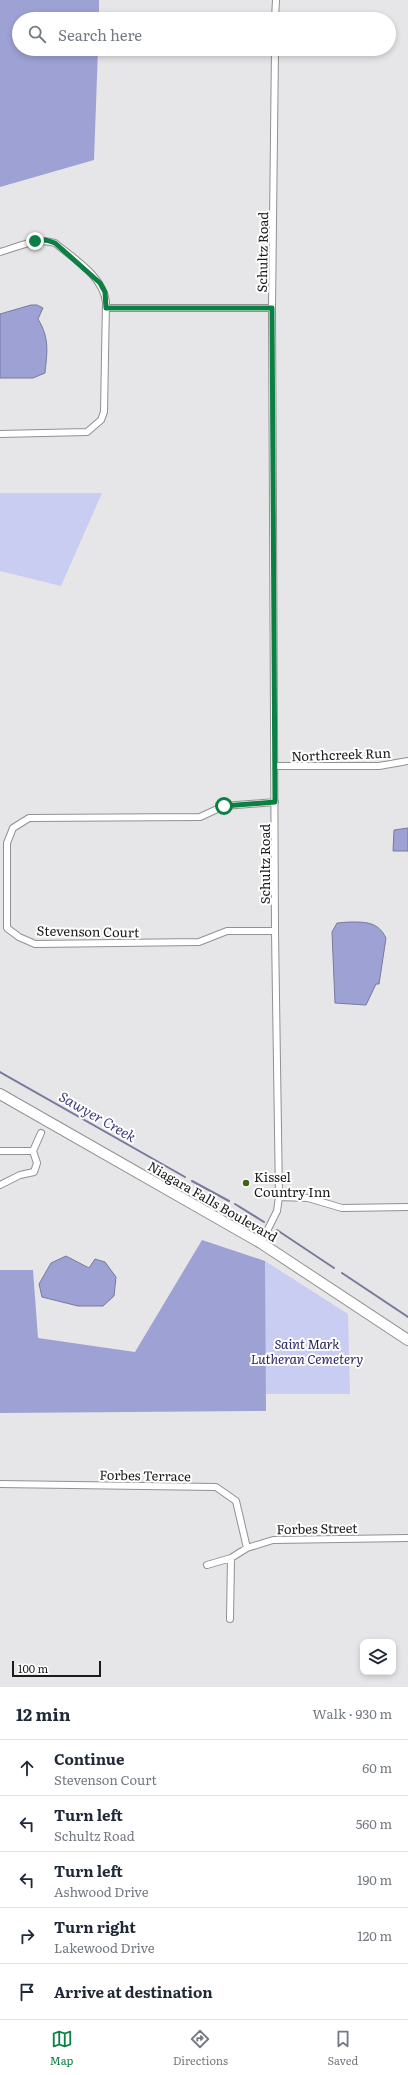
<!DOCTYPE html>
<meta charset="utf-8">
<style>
body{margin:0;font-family:Literata,serif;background:#f6f6f7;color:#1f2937}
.controls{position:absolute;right:12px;bottom:12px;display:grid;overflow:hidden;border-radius:8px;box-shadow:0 2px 6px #0003}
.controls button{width:36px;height:36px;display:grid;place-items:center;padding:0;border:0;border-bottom:1px solid #e0e1e3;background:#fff;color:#1f2937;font:20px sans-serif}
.scale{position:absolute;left:12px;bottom:10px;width:89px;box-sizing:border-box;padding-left:4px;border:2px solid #1b1b1c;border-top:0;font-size:11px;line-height:14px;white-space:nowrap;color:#1b1b1c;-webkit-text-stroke:3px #fff;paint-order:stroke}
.stop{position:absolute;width:12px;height:12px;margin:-9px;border:3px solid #0b8043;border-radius:50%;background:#fff}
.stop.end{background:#0b8043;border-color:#fff;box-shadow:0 1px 4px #0008}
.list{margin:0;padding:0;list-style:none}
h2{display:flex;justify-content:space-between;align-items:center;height:52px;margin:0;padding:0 16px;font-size:17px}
h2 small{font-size:13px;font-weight:400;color:#747a83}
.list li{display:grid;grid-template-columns:26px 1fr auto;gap:12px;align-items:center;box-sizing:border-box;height:56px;padding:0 16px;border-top:1px solid #e0e1e3}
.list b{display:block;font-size:15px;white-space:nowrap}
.list p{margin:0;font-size:13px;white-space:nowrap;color:#747a83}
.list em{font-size:13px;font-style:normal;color:#747a83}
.icon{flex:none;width:22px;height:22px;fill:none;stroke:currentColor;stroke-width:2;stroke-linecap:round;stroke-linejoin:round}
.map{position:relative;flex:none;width:408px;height:1687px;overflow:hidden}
.search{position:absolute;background:#fff;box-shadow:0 2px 6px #0003;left:12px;right:12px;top:12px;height:44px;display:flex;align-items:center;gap:10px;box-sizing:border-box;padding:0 14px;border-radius:22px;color:#747a83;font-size:15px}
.sheet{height:332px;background:#fff}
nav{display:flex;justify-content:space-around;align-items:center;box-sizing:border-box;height:56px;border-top:1px solid #e0e1e3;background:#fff;font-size:11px;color:#747a83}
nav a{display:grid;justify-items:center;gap:2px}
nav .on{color:#0b8043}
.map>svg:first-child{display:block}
.green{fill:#cacdf2}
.forest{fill:#9ea1d4}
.water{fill:#9ea1d4;stroke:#77799d}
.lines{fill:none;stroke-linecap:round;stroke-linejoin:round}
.stream{stroke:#77799d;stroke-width:2}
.minor-casing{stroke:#919194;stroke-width:8}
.primary-casing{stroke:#919194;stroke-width:12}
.minor{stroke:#fff;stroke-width:6}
.primary{stroke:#fff;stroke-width:10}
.route{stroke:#0b8043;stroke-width:5}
.poi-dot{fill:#40631b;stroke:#fff;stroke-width:1.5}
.labels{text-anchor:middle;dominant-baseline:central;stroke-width:4;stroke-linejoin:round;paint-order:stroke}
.street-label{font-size:13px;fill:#1b1b1c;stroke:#fff}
.poi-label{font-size:13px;fill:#1b1b1c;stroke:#fff;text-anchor:start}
.park-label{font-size:13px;font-style:italic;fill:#28235f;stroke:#fff}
.water-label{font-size:14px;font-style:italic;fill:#403f7e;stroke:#fff}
</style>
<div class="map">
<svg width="408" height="1687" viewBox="0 0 408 1687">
<rect width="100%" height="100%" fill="#e6e6e9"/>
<path class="green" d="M0 493H102L61 586 0 571Z
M265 1261 348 1314 350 1394H265Z"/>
<path class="forest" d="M0 0H99V19H19V49H98L94 160 0 187Z
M202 1240 265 1261 266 1411 0 1413V1270H33L38 1338 135 1352Z"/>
<path class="water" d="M31 305H37L43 308 38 319C50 339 47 352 45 373L33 378H0V314Z
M408 828V851H393L394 830Z
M350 922C367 922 378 922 386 938L379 984H376L366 1005 335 1003 332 932 337 923Z
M66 1256 89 1268 95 1259 105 1262 116 1277 114 1296 103 1306H78L42 1297 39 1284 51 1263Z"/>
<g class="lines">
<path class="stream" d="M0 1072 185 1177
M192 1181 229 1201
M235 1204 264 1222
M277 1230 334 1268
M342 1273 408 1317"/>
<g class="minor-casing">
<path id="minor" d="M275 19 276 0
M0 252C18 247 37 237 55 243 74 259 103 276 106 302L104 412 101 420 87 432 0 434
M106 308H272
M274 766H379L408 761
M275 802 224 806 200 817 29 818 13 828 7 843V928L19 937 35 944 199 942 227 931H275
M0 1151H33
M0 1185 20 1175 34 1172 37 1163 33 1151 41 1133
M279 1197 308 1198 342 1208 408 1207
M261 1243 277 1211 279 1197 275 931 272 308 275 49
M0 1484 216 1487 236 1501 247 1548
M207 1565 231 1558 247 1548 273 1540 408 1538
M230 1619 231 1558"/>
</g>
<g class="primary-casing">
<path id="primary" d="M0 1094 261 1243 408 1340"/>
</g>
<use href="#minor" class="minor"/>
<use href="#primary" class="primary"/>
</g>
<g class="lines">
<path class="route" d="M35 241 46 240 55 243 100 283 105 292 106 308H272L275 802 224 806"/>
</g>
<circle class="poi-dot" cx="246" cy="1183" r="4"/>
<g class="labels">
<g class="street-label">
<text transform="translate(262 252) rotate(-89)">Schultz Road</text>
<text transform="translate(341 754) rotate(-2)">Northcreek Run</text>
<text transform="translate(264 864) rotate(-90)">Schultz Road</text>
<text transform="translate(88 931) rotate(1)">Stevenson Court</text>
<text transform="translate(213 1201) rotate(30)">Niagara Falls Boulevard</text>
<text transform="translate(145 1475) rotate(1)">Forbes Terrace</text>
<text transform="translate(317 1528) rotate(-1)">Forbes Street</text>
</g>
<g class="poi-label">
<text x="254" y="1176">Kissel<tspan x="254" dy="15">Country Inn</tspan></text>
</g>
<g class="park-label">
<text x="307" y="1343">Saint Mark<tspan x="307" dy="15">Lutheran Cemetery</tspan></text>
</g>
<g class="water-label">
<text transform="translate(98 1116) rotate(30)">Sawyer Creek</text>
</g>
</g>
</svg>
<div class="controls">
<button><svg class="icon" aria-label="layers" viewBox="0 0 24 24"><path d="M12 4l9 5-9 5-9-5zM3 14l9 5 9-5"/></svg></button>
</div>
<div class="scale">100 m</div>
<div class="stop" style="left:224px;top:806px"></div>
<div class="stop end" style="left:35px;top:241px"></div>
<div class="search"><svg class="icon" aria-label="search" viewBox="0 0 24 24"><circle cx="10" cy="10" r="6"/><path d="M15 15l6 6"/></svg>Search here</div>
</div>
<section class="sheet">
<h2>12 min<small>Walk · 930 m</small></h2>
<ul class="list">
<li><svg class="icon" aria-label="ahead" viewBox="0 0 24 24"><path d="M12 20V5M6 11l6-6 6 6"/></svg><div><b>Continue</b><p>Stevenson Court</p></div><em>60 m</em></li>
<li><svg class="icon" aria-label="left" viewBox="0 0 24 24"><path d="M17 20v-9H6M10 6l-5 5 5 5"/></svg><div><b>Turn left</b><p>Schultz Road</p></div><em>560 m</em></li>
<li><svg class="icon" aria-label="left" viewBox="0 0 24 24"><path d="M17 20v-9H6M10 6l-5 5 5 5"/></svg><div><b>Turn left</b><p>Ashwood Drive</p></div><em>190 m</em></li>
<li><svg class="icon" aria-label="right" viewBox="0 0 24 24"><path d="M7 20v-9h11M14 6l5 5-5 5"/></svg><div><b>Turn right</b><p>Lakewood Drive</p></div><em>120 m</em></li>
<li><svg class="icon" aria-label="arrive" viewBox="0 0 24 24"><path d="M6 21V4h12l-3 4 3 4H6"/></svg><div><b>Arrive at destination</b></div></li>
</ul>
</section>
<nav>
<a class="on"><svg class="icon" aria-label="map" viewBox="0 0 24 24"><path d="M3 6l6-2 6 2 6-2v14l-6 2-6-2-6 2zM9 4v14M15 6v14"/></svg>Map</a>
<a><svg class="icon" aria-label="directions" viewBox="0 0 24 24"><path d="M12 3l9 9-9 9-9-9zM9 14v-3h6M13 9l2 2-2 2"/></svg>Directions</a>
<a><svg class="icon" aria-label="saved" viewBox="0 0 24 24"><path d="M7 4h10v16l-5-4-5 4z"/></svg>Saved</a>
</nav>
